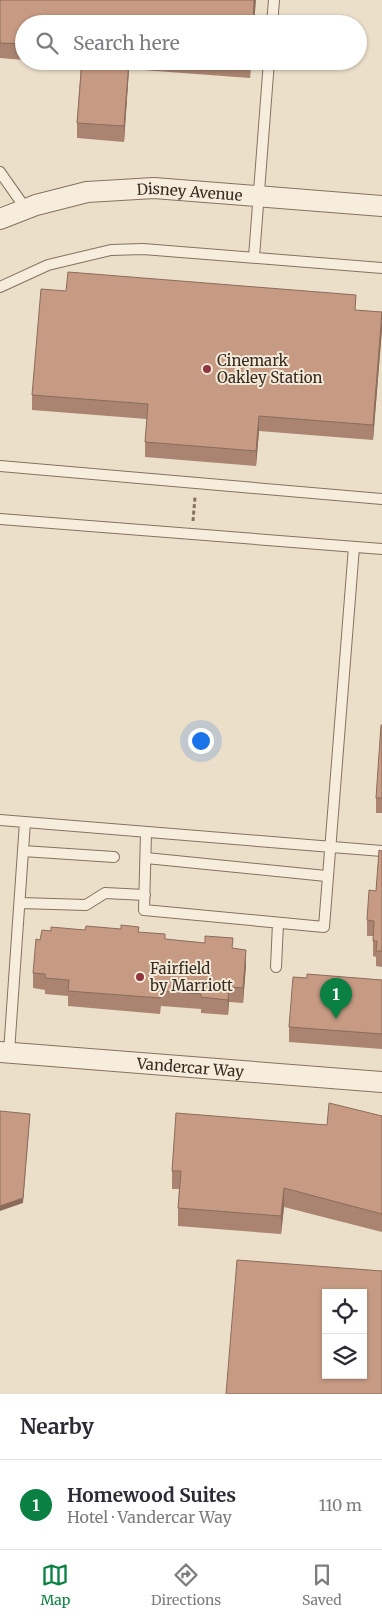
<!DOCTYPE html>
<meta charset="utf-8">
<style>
body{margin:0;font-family:Merriweather,serif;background:#f2f2f3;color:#2b2b33}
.controls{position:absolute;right:15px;bottom:15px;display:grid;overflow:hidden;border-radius:0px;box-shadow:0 1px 4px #0004}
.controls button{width:45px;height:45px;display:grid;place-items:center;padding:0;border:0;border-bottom:1px solid #e1e1e2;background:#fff;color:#2b2b33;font:25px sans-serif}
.you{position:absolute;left:200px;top:740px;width:18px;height:18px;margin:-12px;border:4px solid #fff;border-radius:50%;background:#1a73e8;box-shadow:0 0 0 8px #1a73e833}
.badge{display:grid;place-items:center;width:32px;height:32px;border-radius:50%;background:#0b8043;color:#fff;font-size:16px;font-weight:700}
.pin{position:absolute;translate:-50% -41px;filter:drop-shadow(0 1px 2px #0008)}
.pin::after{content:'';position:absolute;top:26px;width:18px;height:15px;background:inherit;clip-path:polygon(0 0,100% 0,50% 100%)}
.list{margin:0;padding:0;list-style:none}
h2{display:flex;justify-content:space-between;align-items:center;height:65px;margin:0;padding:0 20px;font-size:21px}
h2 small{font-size:16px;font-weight:400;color:#7c7c81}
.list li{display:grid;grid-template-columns:32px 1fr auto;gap:15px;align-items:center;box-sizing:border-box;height:90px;padding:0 20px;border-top:1px solid #e1e1e2}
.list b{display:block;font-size:19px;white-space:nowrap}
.list p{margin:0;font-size:16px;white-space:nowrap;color:#7c7c81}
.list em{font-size:16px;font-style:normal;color:#7c7c81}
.icon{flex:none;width:28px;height:28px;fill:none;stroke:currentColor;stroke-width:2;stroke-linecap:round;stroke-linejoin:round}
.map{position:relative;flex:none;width:382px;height:1394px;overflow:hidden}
.search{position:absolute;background:#fff;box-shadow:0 1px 4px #0004;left:15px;right:15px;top:15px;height:55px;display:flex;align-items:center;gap:12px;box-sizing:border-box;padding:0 18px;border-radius:28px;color:#7c7c81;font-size:19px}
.sheet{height:155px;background:#fff}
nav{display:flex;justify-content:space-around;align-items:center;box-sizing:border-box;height:70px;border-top:1px solid #e1e1e2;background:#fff;font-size:14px;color:#7c7c81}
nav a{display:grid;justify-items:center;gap:2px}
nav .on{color:#0b8043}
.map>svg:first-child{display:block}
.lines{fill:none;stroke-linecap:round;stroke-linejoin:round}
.service-casing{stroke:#867160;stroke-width:12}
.minor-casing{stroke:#867160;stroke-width:22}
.path{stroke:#867160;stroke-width:3;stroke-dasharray:4 2.5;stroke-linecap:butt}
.service{stroke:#f6eddd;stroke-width:10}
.minor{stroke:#f6eddd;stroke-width:20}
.wall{fill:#aa8471}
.shaded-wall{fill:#8b6c5c}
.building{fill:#c69a83;stroke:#8b6c5c;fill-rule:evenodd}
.poi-dot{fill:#90353d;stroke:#f3ead9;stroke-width:2}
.labels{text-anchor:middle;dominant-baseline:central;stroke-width:4;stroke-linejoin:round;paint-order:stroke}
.street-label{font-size:15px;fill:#382b22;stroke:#f3ead9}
.poi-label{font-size:15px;fill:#382b22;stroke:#f3ead9;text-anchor:start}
</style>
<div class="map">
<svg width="382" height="1394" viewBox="0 0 382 1394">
<rect width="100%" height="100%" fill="#ebdfca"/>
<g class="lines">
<g class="service-casing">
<path id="service" d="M272 24 274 0
M0 172 26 209
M254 257 269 61
M0 287 48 265 111 250 143 249 382 268
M0 466 382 499
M0 519 382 549
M0 820 382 851
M146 832 144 910 324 927 354 547
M23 851 114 857
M146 858 326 876
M20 903 86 905 105 893 145 895
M276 967 278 923
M9 1052 25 822"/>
</g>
<g class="minor-casing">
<g id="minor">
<path id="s1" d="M0 219 36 205 87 192 154 188 382 206"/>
<path id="s2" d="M0 1052 382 1082"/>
</g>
</g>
<path class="path" d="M193 521 195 497"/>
<use href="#service" class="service"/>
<use href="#minor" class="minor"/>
</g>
<path class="wall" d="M0 0 24 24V60L0 58Z
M48 61H251L250 78 129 69 124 142 77 138V123L81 64Z
M66 291 382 312V329L373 440 259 431 256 466 145 457V442L147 419 32 410V395Z
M382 725V813H376V798Z
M382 851V967L376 966V957L373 956V936H367V920L376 891Z
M85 930 139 932 165 939 233 948 246 965 243 1003 229 1002 228 1015 201 1013V1009L161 1006 160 1014 68 1006V996L45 994V990L33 988V973L40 940 51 931Z
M307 978 382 980V1049L289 1042V1027Z
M382 1116V1232L284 1207 281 1234 178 1226V1208L179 1189H172V1171L327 1125Z"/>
<path class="shaded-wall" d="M254 0H256L254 24H253Z
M129 61V69L124 142V126Z
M250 61H251L250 78Z
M382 313V329L373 440V425Z
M259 416V431L256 466V451Z
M246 950V965L243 1003V988Z
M229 987V1002L228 1015V1000Z
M30 1114 23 1203 0 1211V1206Z
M284 1188V1207L281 1234V1216Z"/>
<path class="building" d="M0 0H254L253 24H24V44L0 43Z
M82 61H129L124 126 77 123Z
M233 61H250V62Z
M68 272 356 295 355 310 382 312 373 425 259 416 256 451 145 442 148 404 32 395 41 289 66 291Z
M381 725H382V798H376Z
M379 850 382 851V951H376L377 941H373L374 921 367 920 369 890 376 891Z
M121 925 139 927 138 932 165 934V939L205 943V936L233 938 232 948 246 950 243 988 229 987 228 1000 201 997V994L161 991 160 998 68 991 69 980 45 978V974L33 973 36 939 40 940 42 930 51 931V927L85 930 86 926 121 929Z
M307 974 382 980V1034L289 1027 293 977 307 978Z
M329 1103 382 1116V1214L284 1188 281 1216 178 1208 181 1171H172L176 1113 327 1125Z
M0 1111 30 1114 23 1198 0 1206Z
M237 1260 382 1271V1394H226ZM326 1293H363V1375H326Z"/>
<g class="poi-dot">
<circle cx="207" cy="369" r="5"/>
<circle cx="140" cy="977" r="5"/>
</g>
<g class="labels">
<g class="street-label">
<text stroke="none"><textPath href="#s1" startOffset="194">Disney Avenue</textPath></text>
<text stroke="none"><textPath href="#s2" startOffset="191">Vandercar Way</textPath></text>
</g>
<g class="poi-label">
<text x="217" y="360">Cinemark<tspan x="217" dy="17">Oakley Station</tspan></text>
<text x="150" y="968">Fairfield<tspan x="150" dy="17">by Marriott</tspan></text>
</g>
</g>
</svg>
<div class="controls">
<button><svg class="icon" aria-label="locate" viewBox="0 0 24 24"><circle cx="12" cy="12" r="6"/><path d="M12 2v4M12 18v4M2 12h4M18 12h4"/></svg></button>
<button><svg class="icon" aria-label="layers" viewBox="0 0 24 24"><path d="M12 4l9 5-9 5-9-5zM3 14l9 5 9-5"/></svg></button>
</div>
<div class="you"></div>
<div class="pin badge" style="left:336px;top:1019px">1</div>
<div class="search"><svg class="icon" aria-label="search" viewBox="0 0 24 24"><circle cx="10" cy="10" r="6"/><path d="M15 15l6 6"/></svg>Search here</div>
</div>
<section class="sheet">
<h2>Nearby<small></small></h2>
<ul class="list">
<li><span class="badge">1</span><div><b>Homewood Suites</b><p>Hotel · Vandercar Way</p></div><em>110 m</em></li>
</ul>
</section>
<nav>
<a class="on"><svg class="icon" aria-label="map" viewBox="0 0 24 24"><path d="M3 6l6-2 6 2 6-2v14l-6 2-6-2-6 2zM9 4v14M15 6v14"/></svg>Map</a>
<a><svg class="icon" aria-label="directions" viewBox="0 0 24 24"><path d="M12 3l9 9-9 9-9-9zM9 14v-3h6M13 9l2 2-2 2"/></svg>Directions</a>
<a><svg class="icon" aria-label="saved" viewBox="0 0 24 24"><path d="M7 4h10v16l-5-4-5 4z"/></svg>Saved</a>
</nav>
